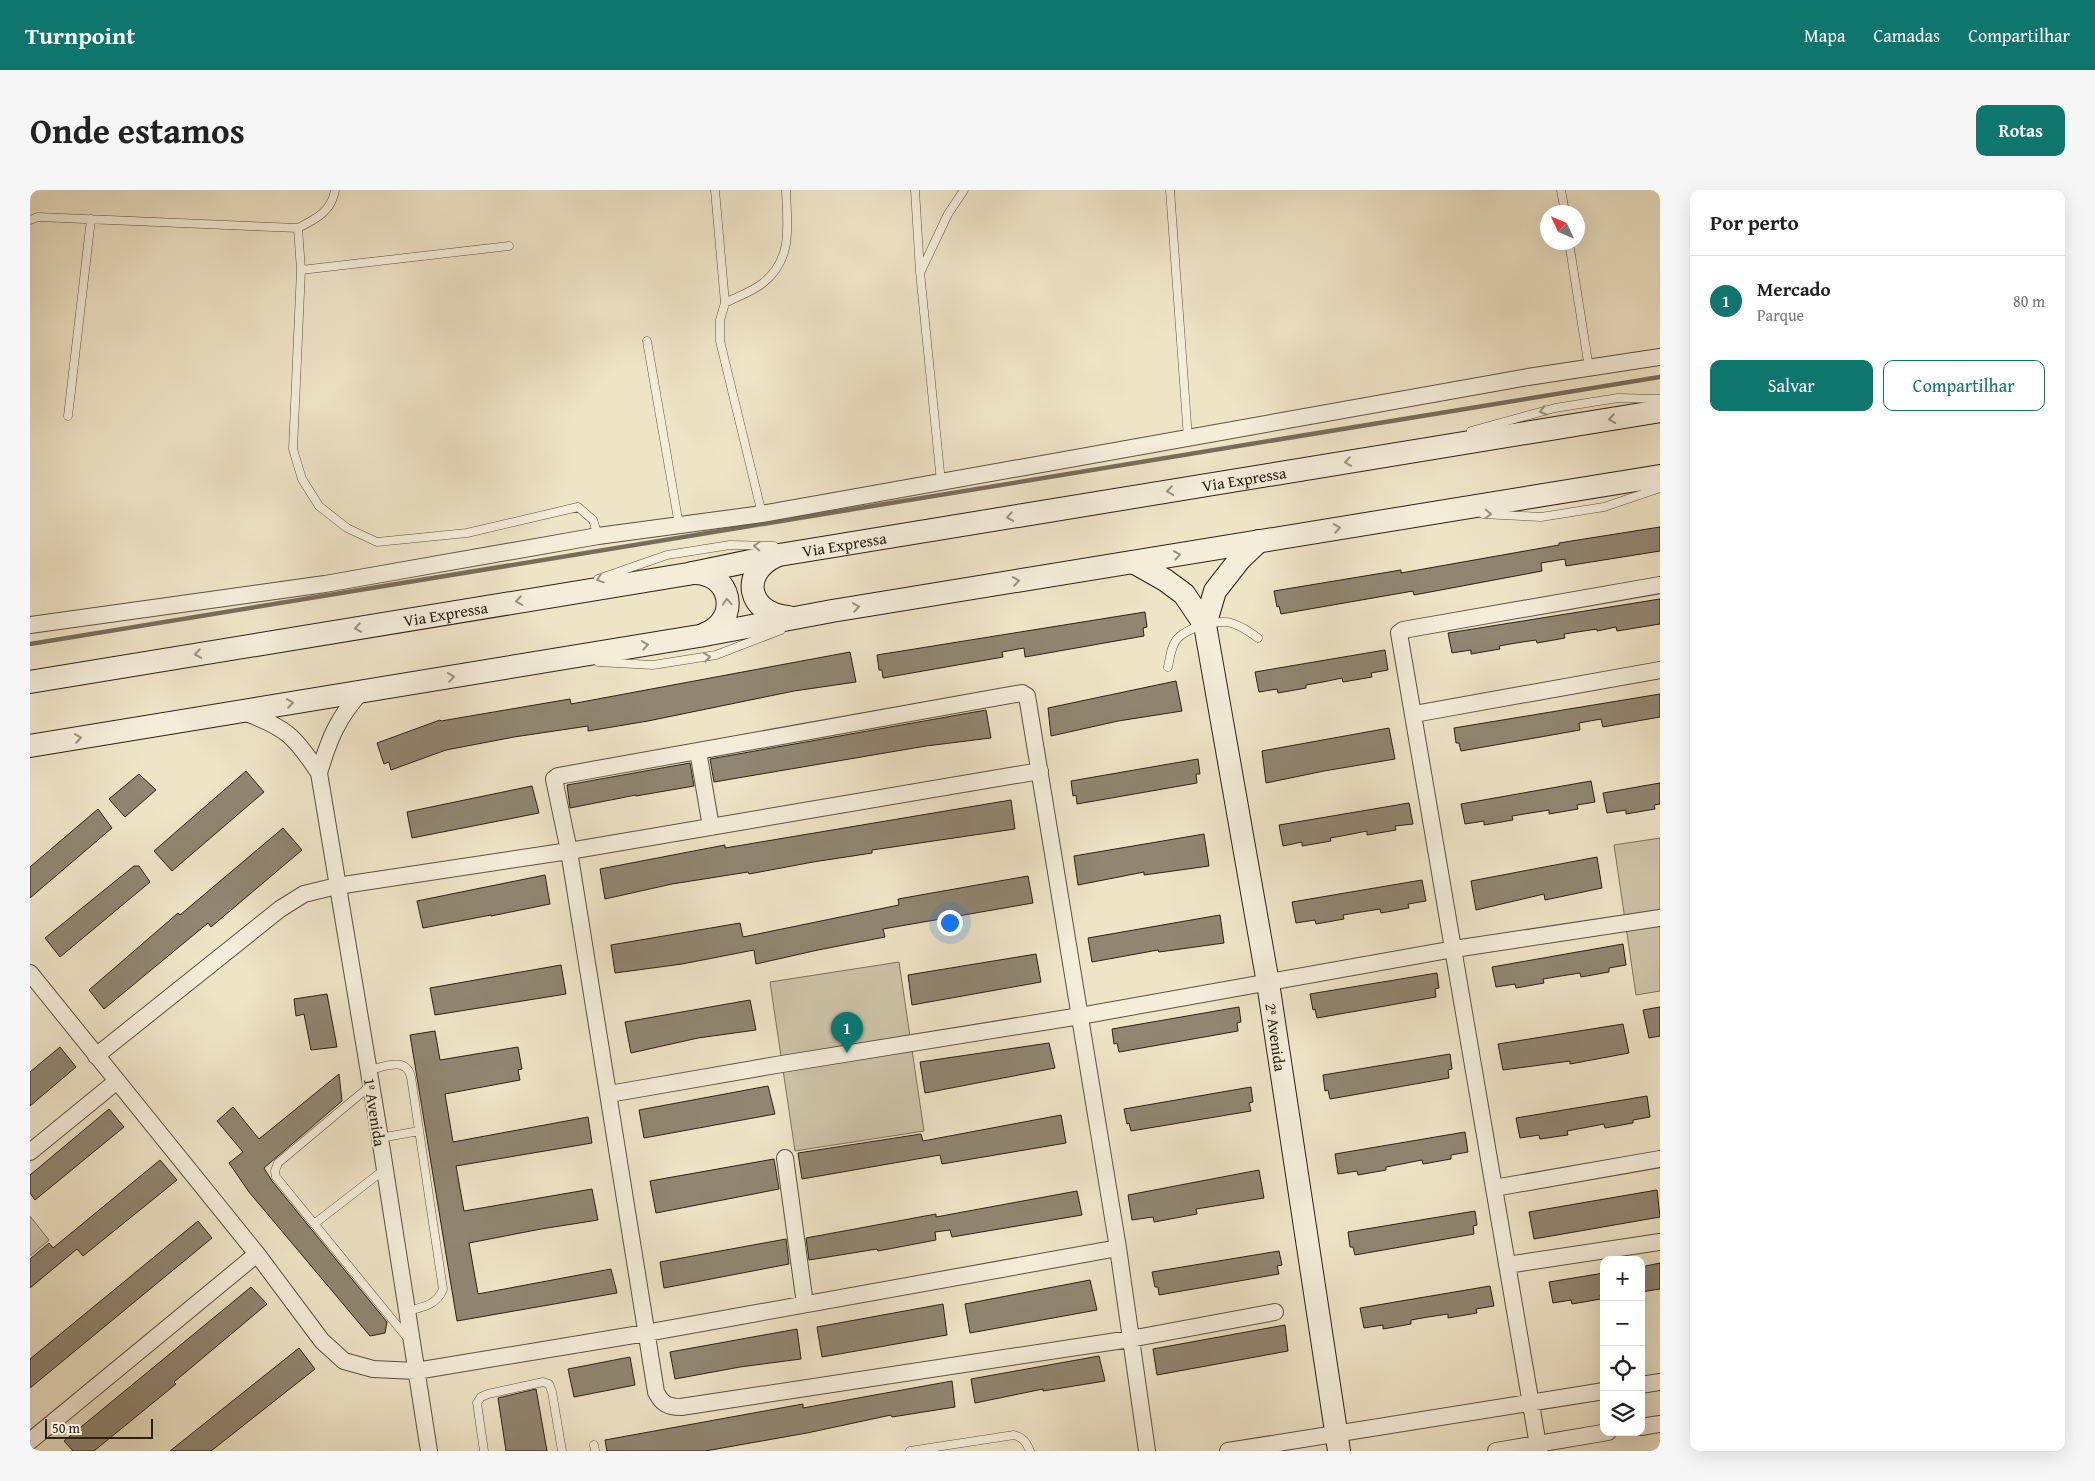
<!DOCTYPE html>
<html lang="pt">
<meta charset="utf-8">
<style>
body{margin:0;font-family:"Gentium Book Plus",serif;background:#f6f6f6;color:#222}
.controls{position:absolute;right:15px;bottom:15px;display:grid;overflow:hidden;border-radius:10px;box-shadow:0 5px 20px #0002}
.controls button{width:45px;height:45px;display:grid;place-items:center;padding:0;border:0;border-bottom:1px solid #e0e0e0;background:#fff;color:#222;font:25px sans-serif}
.compass{position:absolute;left:1510px;top:15px;width:45px;height:45px;border-radius:50%;background:#fff;box-shadow:0 5px 20px #0002;rotate:314deg}
.scale{position:absolute;left:15px;bottom:12px;width:108px;box-sizing:border-box;padding-left:5px;border:2px solid #2b2014;border-top:0;font-size:14px;line-height:18px;white-space:nowrap;color:#2b2014;-webkit-text-stroke:4px #f4edda;paint-order:stroke}
.you{position:absolute;left:919px;top:732px;width:18px;height:18px;margin:-12px;border:4px solid #fff;border-radius:50%;background:#1a73e8;box-shadow:0 0 0 8px #1a73e833}
.badge{display:grid;place-items:center;width:32px;height:32px;border-radius:50%;background:#0f766e;color:#fff;font-size:16px;font-weight:700}
.pin{position:absolute;translate:-50% -41px;filter:drop-shadow(0 1px 2px #0008)}
.pin::after{content:'';position:absolute;top:26px;width:18px;height:15px;background:inherit;clip-path:polygon(0 0,100% 0,50% 100%)}
.list{margin:0;padding:0;list-style:none}
h2{display:flex;justify-content:space-between;align-items:center;height:65px;margin:0;padding:0 20px;font-size:21px}
h2 small{font-size:16px;font-weight:400;color:#767676}
.list li{display:grid;grid-template-columns:32px 1fr auto;gap:15px;align-items:center;box-sizing:border-box;height:90px;padding:0 20px;border-top:1px solid #e0e0e0}
.list b{display:block;font-size:19px;white-space:nowrap}
.list p{margin:0;font-size:16px;white-space:nowrap;color:#767676}
.list em{font-size:16px;font-style:normal;color:#767676}
.actions{display:flex;gap:10px;padding:15px 20px}
.actions a{flex:1;padding:11px 0;border:1px solid #0f766e;border-radius:10px;text-align:center;font-size:18px;color:#0f766e}
.actions .main{background:#0f766e;color:#fff}
.icon{flex:none;width:28px;height:28px;fill:none;stroke:currentColor;stroke-width:2;stroke-linecap:round;stroke-linejoin:round}
.map{position:relative;flex:none;width:1630px;height:1261px;overflow:hidden;border-radius:10px}
header{display:flex;align-items:center;gap:30px;box-sizing:border-box;height:70px;padding:0 25px;background:#0f766e;color:#fff}
header strong{font-size:24px}
nav{display:flex;gap:28px;margin-inline-start:auto;font-size:18px}
.intro{display:flex;align-items:center;justify-content:space-between;box-sizing:border-box;height:120px;padding:0 30px}
h1{margin:0;font-size:35px}
.button{padding:12px 22px;border-radius:10px;background:#0f766e;color:#fff;font-size:18px;font-weight:700}
main{display:flex;gap:30px;padding:0 30px}
aside{flex:1;background:#fff;border-radius:10px;box-shadow:0 5px 20px #0002}
.map>svg:first-child{display:block}
.green{fill:#cdc3a8;stroke:#7c725e}
.lines{fill:none;stroke-linecap:round;stroke-linejoin:round}
.stream{stroke:#786d5a;stroke-width:4.5}
.building{fill:#908671;stroke:#2b2014}
.lane-casing{stroke:#5c5140;stroke-width:9}
.street-casing{stroke:#5c5140;stroke-width:18}
.secondary-casing{stroke:#2b2014;stroke-width:24}
.lane{stroke:#f4edda;stroke-width:8}
.street{stroke:#f4edda;stroke-width:16}
.secondary{stroke:#f4edda;stroke-width:22}
.oneway{stroke:#9a9181}
.labels{text-anchor:middle;dominant-baseline:central;stroke-width:4;stroke-linejoin:round;paint-order:stroke}
.street-label{font-size:16px;fill:#2b2014;stroke:#f4edda}
</style>
<header>
<strong>Turnpoint</strong>
<nav><a>Mapa</a><a>Camadas</a><a>Compartilhar</a></nav>
</header>
<div class="intro"><h1>Onde estamos</h1><a class="button">Rotas</a></div>
<main>
<div class="map">
<svg width="1630" height="1261" viewBox="0 0 1630 1261">
<rect width="100%" height="100%" fill="#eee4c6"/>
<filter id="stains"><feTurbulence type="fractalNoise" baseFrequency=".004" numOctaves="4"/><feColorMatrix values="0 0 0 0 .2 0 0 0 0 .09 0 0 0 0 .02 0 0 0 .5 -.17"/></filter>
<radialGradient id="worn" r=".72"><stop offset=".6" stop-color="#630" stop-opacity="0"/><stop offset="1" stop-color="#630" stop-opacity=".3"/></radialGradient>
<path class="green" d="M1630 648V801L1606 805 1584 655Z
M869 772 894 941 765 961 740 792Z
M0 1026 19 1050 0 1066Z"/>
<g class="lines">
<path class="stream" d="M0 454 1630 187"/>
</g>
<path class="building" d="M1630 337V361L1536 376 1535 369 1511 373 1512 381 1384 405 1383 401 1251 424 1249 416 1247 417 1244 401 1371 380V383L1529 355V353Z
M1630 409V434L1587 441 1586 437 1567 441V439L1534 444 1535 448 1507 453 1506 450 1486 453 1469 456 1470 459 1441 464V460L1422 463 1418 443Z
M1115 422 1117 437 1113 438 1114 446 995 467 994 458 972 462 973 467 853 488 852 480H849L847 465Z
M1355 460 1358 480 1341 483 1342 487 1313 492 1312 488 1293 492 1276 495V498L1248 503 1247 499 1229 502 1225 482Z
M820 462 826 492 764 501 618 531 558 541V536L484 547 416 560 361 580 359 572 354 574 347 553 410 530 411 531 540 509 541 514Z
M1146 491 1152 521 1088 531 1021 546 1018 518Z
M1630 504V527L1573 537 1571 529 1549 533 1550 540 1431 561 1429 553H1426L1424 538Z
M956 520 961 548 896 556 684 592 680 569Z
M1359 538 1365 569 1294 581 1236 593 1232 561Z
M1168 569 1170 584H1166L1167 593 1047 614 1046 605 1043 606 1041 591Z
M660 573 664 596 606 606V605L540 618 537 595Z
M216 581 234 602 142 681 124 661Z
M109 584 126 600 95 627 79 609Z
M1561 591 1565 612 1547 615 1548 619 1519 624V620L1482 626 1483 630 1454 635V631L1435 634 1431 614Z
M1630 593V614L1624 615 1625 619 1596 624V620L1577 623 1573 603Z
M502 596 509 623 382 648 377 622Z
M981 610 985 639 842 660V663L783 672 719 684 718 682 642 694 575 709 570 679 695 655V658Z
M1379 613 1383 634 1365 636 1366 640 1337 645V641L1317 645 1300 648 1301 651 1272 656V652L1253 656 1249 635Z
M68 619 82 638 0 708V677Z
M253 638 272 660 181 737 178 733 74 819 59 800 148 723 150 725Z
M1174 644 1179 676 1114 685V682L1048 695 1044 666Z
M1567 667 1572 698 1515 710 1514 704 1446 720 1441 691Z
M104 676H109L120 692 30 767 15 748Z
M515 685 520 714 461 726V725L393 738 387 711Z
M998 686 1003 713 853 739 855 747 788 760 726 774 724 760 652 774 585 783 581 755 710 733 713 747 869 715 868 709Z
M1392 690 1396 711 1378 714 1379 718 1351 723 1350 719 1331 722 1313 725 1314 729 1286 734 1285 730 1266 733 1262 712Z
M1190 725 1194 753 1129 762 1128 760 1062 772 1058 748Z
M1593 754 1596 775 1579 778V782L1551 787 1550 783 1531 786 1513 789 1514 793 1486 798 1485 794 1466 797 1462 777Z
M1006 764 1011 792 882 815 878 785Z
M531 775 536 804 405 825 400 798Z
M1407 783 1409 798 1405 799 1406 807 1287 828 1285 819 1283 820 1280 804Z
M297 804 307 857 281 860 274 824 266 826 264 809Z
M720 810 726 840 668 848 601 863 595 832Z
M1209 817 1211 832 1207 833 1208 841 1089 862 1087 853 1084 854 1082 839Z
M1630 817V846L1619 848 1613 820Z
M1593 834 1599 863 1540 874V871L1473 880 1468 854Z
M405 841 410 870 488 857 492 879 488 880 490 890 415 904 423 952 558 927 562 953 426 976 434 1021 562 999 568 1030 511 1039 439 1053 448 1104 581 1079 587 1103 427 1131 380 845Z
M1019 853 1025 878 895 903 890 872Z
M30 857 46 877 0 916V882Z
M1420 864 1422 879 1418 880 1419 888 1300 909 1298 900 1295 901 1293 885Z
M309 884 312 911 234 978 242 991 357 1132 355 1143 340 1146 219 1002 199 973 213 962 187 931 203 917 229 949Z
M738 896 745 924 614 948 609 920Z
M1221 897 1223 912 1219 913 1221 921 1101 941 1099 933 1097 934 1094 919Z
M1617 906 1620 927 1603 930V933L1575 938 1574 934 1537 941 1538 945 1510 949 1509 945 1490 948 1486 928Z
M79 919 94 937 5 1010 0 1003V985Z
M1031 925 1036 953 912 974 910 965 772 989 768 963 891 944 893 951Z
M1435 942 1438 962 1421 965V969L1393 974 1392 970 1356 977V980L1328 985 1327 981 1308 984 1305 964Z
M744 969 749 999 626 1023 620 991Z
M130 970 147 990 53 1066 47 1059 0 1098V1069L19 1053 23 1058Z
M1229 980 1234 1008 1166 1019 1167 1024 1124 1032 1123 1027 1102 1030 1098 1005Z
M1627 1000 1630 1027 1504 1049 1499 1022Z
M1047 1001 1052 1025 922 1047 920 1040 905 1042 906 1050 848 1061 847 1059 779 1070 776 1048 906 1024V1027Z
M1445 1021 1447 1035 1443 1036 1444 1044 1325 1065 1323 1057H1320L1318 1042Z
M168 1031 182 1048 0 1198V1169Z
M756 1049 759 1074 634 1098 630 1072Z
M1249 1061 1252 1075 1247 1076 1249 1084 1129 1105 1128 1097H1125L1122 1082Z
M1630 1073V1099L1611 1102V1077Z
M1574 1083V1104L1570 1105 1571 1109 1542 1114 1541 1110 1523 1113 1519 1092Z
M1060 1090 1067 1120 940 1143 935 1114Z
M1460 1096 1464 1116 1446 1119 1447 1123 1418 1128V1124L1398 1127 1381 1130V1134L1353 1139V1135L1334 1138 1330 1118Z
M221 1097 237 1114 144 1192 146 1194 64 1261H43L34 1251Z
M913 1114 917 1145 792 1167 787 1137Z
M1255 1135 1258 1161 1127 1185 1123 1159Z
M767 1139 771 1169 710 1177 645 1189 640 1162Z
M269 1158 285 1179 181 1261H140Z
M1069 1166 1075 1191 1013 1201V1199L945 1213 941 1189Z
M600 1167 605 1195 544 1207 538 1179Z
M922 1191 925 1217 862 1227 861 1225 777 1243 675 1261H577L575 1250 773 1214V1218Z
M506 1199 517 1261H476L468 1208Z"/>
<g class="lines">
<g class="lane-casing">
<path id="lane" d="M685 0 695 113 690 130V151L732 324
M885 0 890 82 911 292
M1140 0 1158 248
M1531 0 1535 22
M0 30 8 27 268 38C286 29 302 21 305 0
M268 38 271 80 263 259 272 289 289 316 317 338 347 352 437 343 548 317 563 330 568 346
M1539 52 1559 178
M271 80 479 56
M891 81 918 24 934 0
M695 113C707 107 723 101 733 93 764 68 757 35 756 0
M617 151 649 335
M38 226 61 29
M1441 241 1525 218 1588 208 1630 209
M1453 324 1511 327 1574 317 1630 298
M568 389 637 365 700 355 744 356
M568 472 623 475 686 465 751 440
M1138 477C1140 468 1141 455 1148 448 1158 438 1182 431 1196 432 1206 433 1220 442 1228 448
M339 880C354 877 376 866 381 887L413 1099C407 1115 393 1117 378 1121
M340 896 248 973 245 981 246 987 379 1150
M350 948 389 941
M284 1034 355 979
M564 1255 565 1261
M454 1261 447 1213 451 1207 458 1204 513 1192 519 1194 522 1202 532 1261
M880 1261 984 1245C994 1248 996 1252 1000 1261"/>
</g>
<g class="street-casing">
<path id="street" d="M0 435 295 394 568 346 732 324 1498 187 1630 167
M332 501C308 527 299 549 289 583L350 948 399 1261
M214 522C256 538 264 545 289 583
M1384 524 1630 480
M668 561 681 637
M0 783 227 1064 292 1151 314 1171 343 1179 386 1181 616 1143 1088 1058
M66 866 250 719 274 704 307 696 539 661 1010 581
M579 904 752 874 1050 826 1424 759 1630 728
M0 962 87 891
M755 968 775 1114
M1464 998 1630 969
M1477 1075 1630 1052
M1611 1195 1630 1192
M1611 1237 1630 1234
M0 1251 227 1064
M1117 1261 1088 1058 997 506 992 503 528 586 524 589 539 661 626 1202C632 1214 638 1217 651 1217L1100 1149 1245 1122
M1198 1261 1574 1201
M1466 1261 1578 1242
M1509 1261 1369 443 1373 440 1630 395"/>
</g>
<g class="secondary-casing">
<g id="secondary">
<path d="M746 366C709 383 718 424 758 427"/>
<path d="M1103 372 1135 390 1154 404 1175 435 1238 793 1309 1261"/>
<path d="M663 383C702 382 711 430 675 444"/>
<path d="M1175 435 1185 401 1210 369 1229 351"/>
<path id="s1" d="M0 492 658 384 749 365 1630 221"/>
<path d="M0 556 669 446 802 421 1630 286"/>
</g>
</g>
<use href="#lane" class="lane"/>
<use href="#street" class="street"/>
<use href="#secondary" class="secondary"/>
</g>
<defs><path id="oneway-chevron" d="M-2-3.5L2.5 0L-2 3.5" fill="none" stroke-width="1.6" stroke-linecap="round" stroke-linejoin="round" transform="scale(1.25)"/></defs>
<g class="oneway">
<use href="#oneway-chevron" transform="translate(1513 221) rotate(164)"/>
<use href="#oneway-chevron" transform="translate(1582 229) rotate(171)"/>
<use href="#oneway-chevron" transform="translate(1318 272) rotate(171)"/>
<use href="#oneway-chevron" transform="translate(1140 301) rotate(171)"/>
<use href="#oneway-chevron" transform="translate(1458 324) rotate(3)"/>
<use href="#oneway-chevron" transform="translate(980 327) rotate(171)"/>
<use href="#oneway-chevron" transform="translate(1307 338) rotate(-9)"/>
<use href="#oneway-chevron" transform="translate(727 356) rotate(-178)"/>
<use href="#oneway-chevron" transform="translate(1147 365) rotate(-9)"/>
<use href="#oneway-chevron" transform="translate(570 389) rotate(161)"/>
<use href="#oneway-chevron" transform="translate(986 391) rotate(-9)"/>
<use href="#oneway-chevron" transform="translate(489 411) rotate(171)"/>
<use href="#oneway-chevron" transform="translate(697 412) rotate(-94)"/>
<use href="#oneway-chevron" transform="translate(826 417) rotate(-9)"/>
<use href="#oneway-chevron" transform="translate(328 438) rotate(171)"/>
<use href="#oneway-chevron" transform="translate(615 455) rotate(-9)"/>
<use href="#oneway-chevron" transform="translate(168 464) rotate(171)"/>
<use href="#oneway-chevron" transform="translate(677 467) rotate(-9)"/>
<use href="#oneway-chevron" transform="translate(421 487) rotate(-9)"/>
<use href="#oneway-chevron" transform="translate(260 513) rotate(-9)"/>
<use href="#oneway-chevron" transform="translate(48 548) rotate(-9)"/>
</g>
<g class="labels">
<g class="street-label">
<text stroke="none"><textPath href="#s1" startOffset="1231">Via Expressa</textPath></text>
<text stroke="none"><textPath href="#s1" startOffset="826">Via Expressa</textPath></text>
<text stroke="none"><textPath href="#s1" startOffset="421">Via Expressa</textPath></text>
<text transform="translate(1246 847) rotate(82)">2ª Avenida</text>
<text transform="translate(345 922) rotate(81)">1º Avenida</text>
</g>
</g>
<rect width="100%" height="100%" filter="url(#stains)"/>
<rect width="100%" height="100%" fill="url(#worn)"/>
</svg>
<div class="controls">
<button>+</button>
<button>−</button>
<button><svg class="icon" aria-label="locate" viewBox="0 0 24 24"><circle cx="12" cy="12" r="6"/><path d="M12 2v4M12 18v4M2 12h4M18 12h4"/></svg></button>
<button><svg class="icon" aria-label="layers" viewBox="0 0 24 24"><path d="M12 4l9 5-9 5-9-5zM3 14l9 5 9-5"/></svg></button>
</div>
<svg class="compass" viewBox="-18 -18 36 36"><path d="M0-13l5 13h-10z" fill="#e53935"/><path d="M0 13l5-13h-10z" fill="#767676"/></svg>
<div class="scale">50 m</div>
<div class="you"></div>
<div class="pin badge" style="left:817px;top:863px">1</div>
</div>
<aside>
<h2>Por perto<small></small></h2>
<ul class="list">
<li><span class="badge">1</span><div><b>Mercado</b><p>Parque</p></div><em>80 m</em></li>
</ul>
<div class="actions"><a class="main">Salvar</a><a>Compartilhar</a></div>
</aside>
</main>
